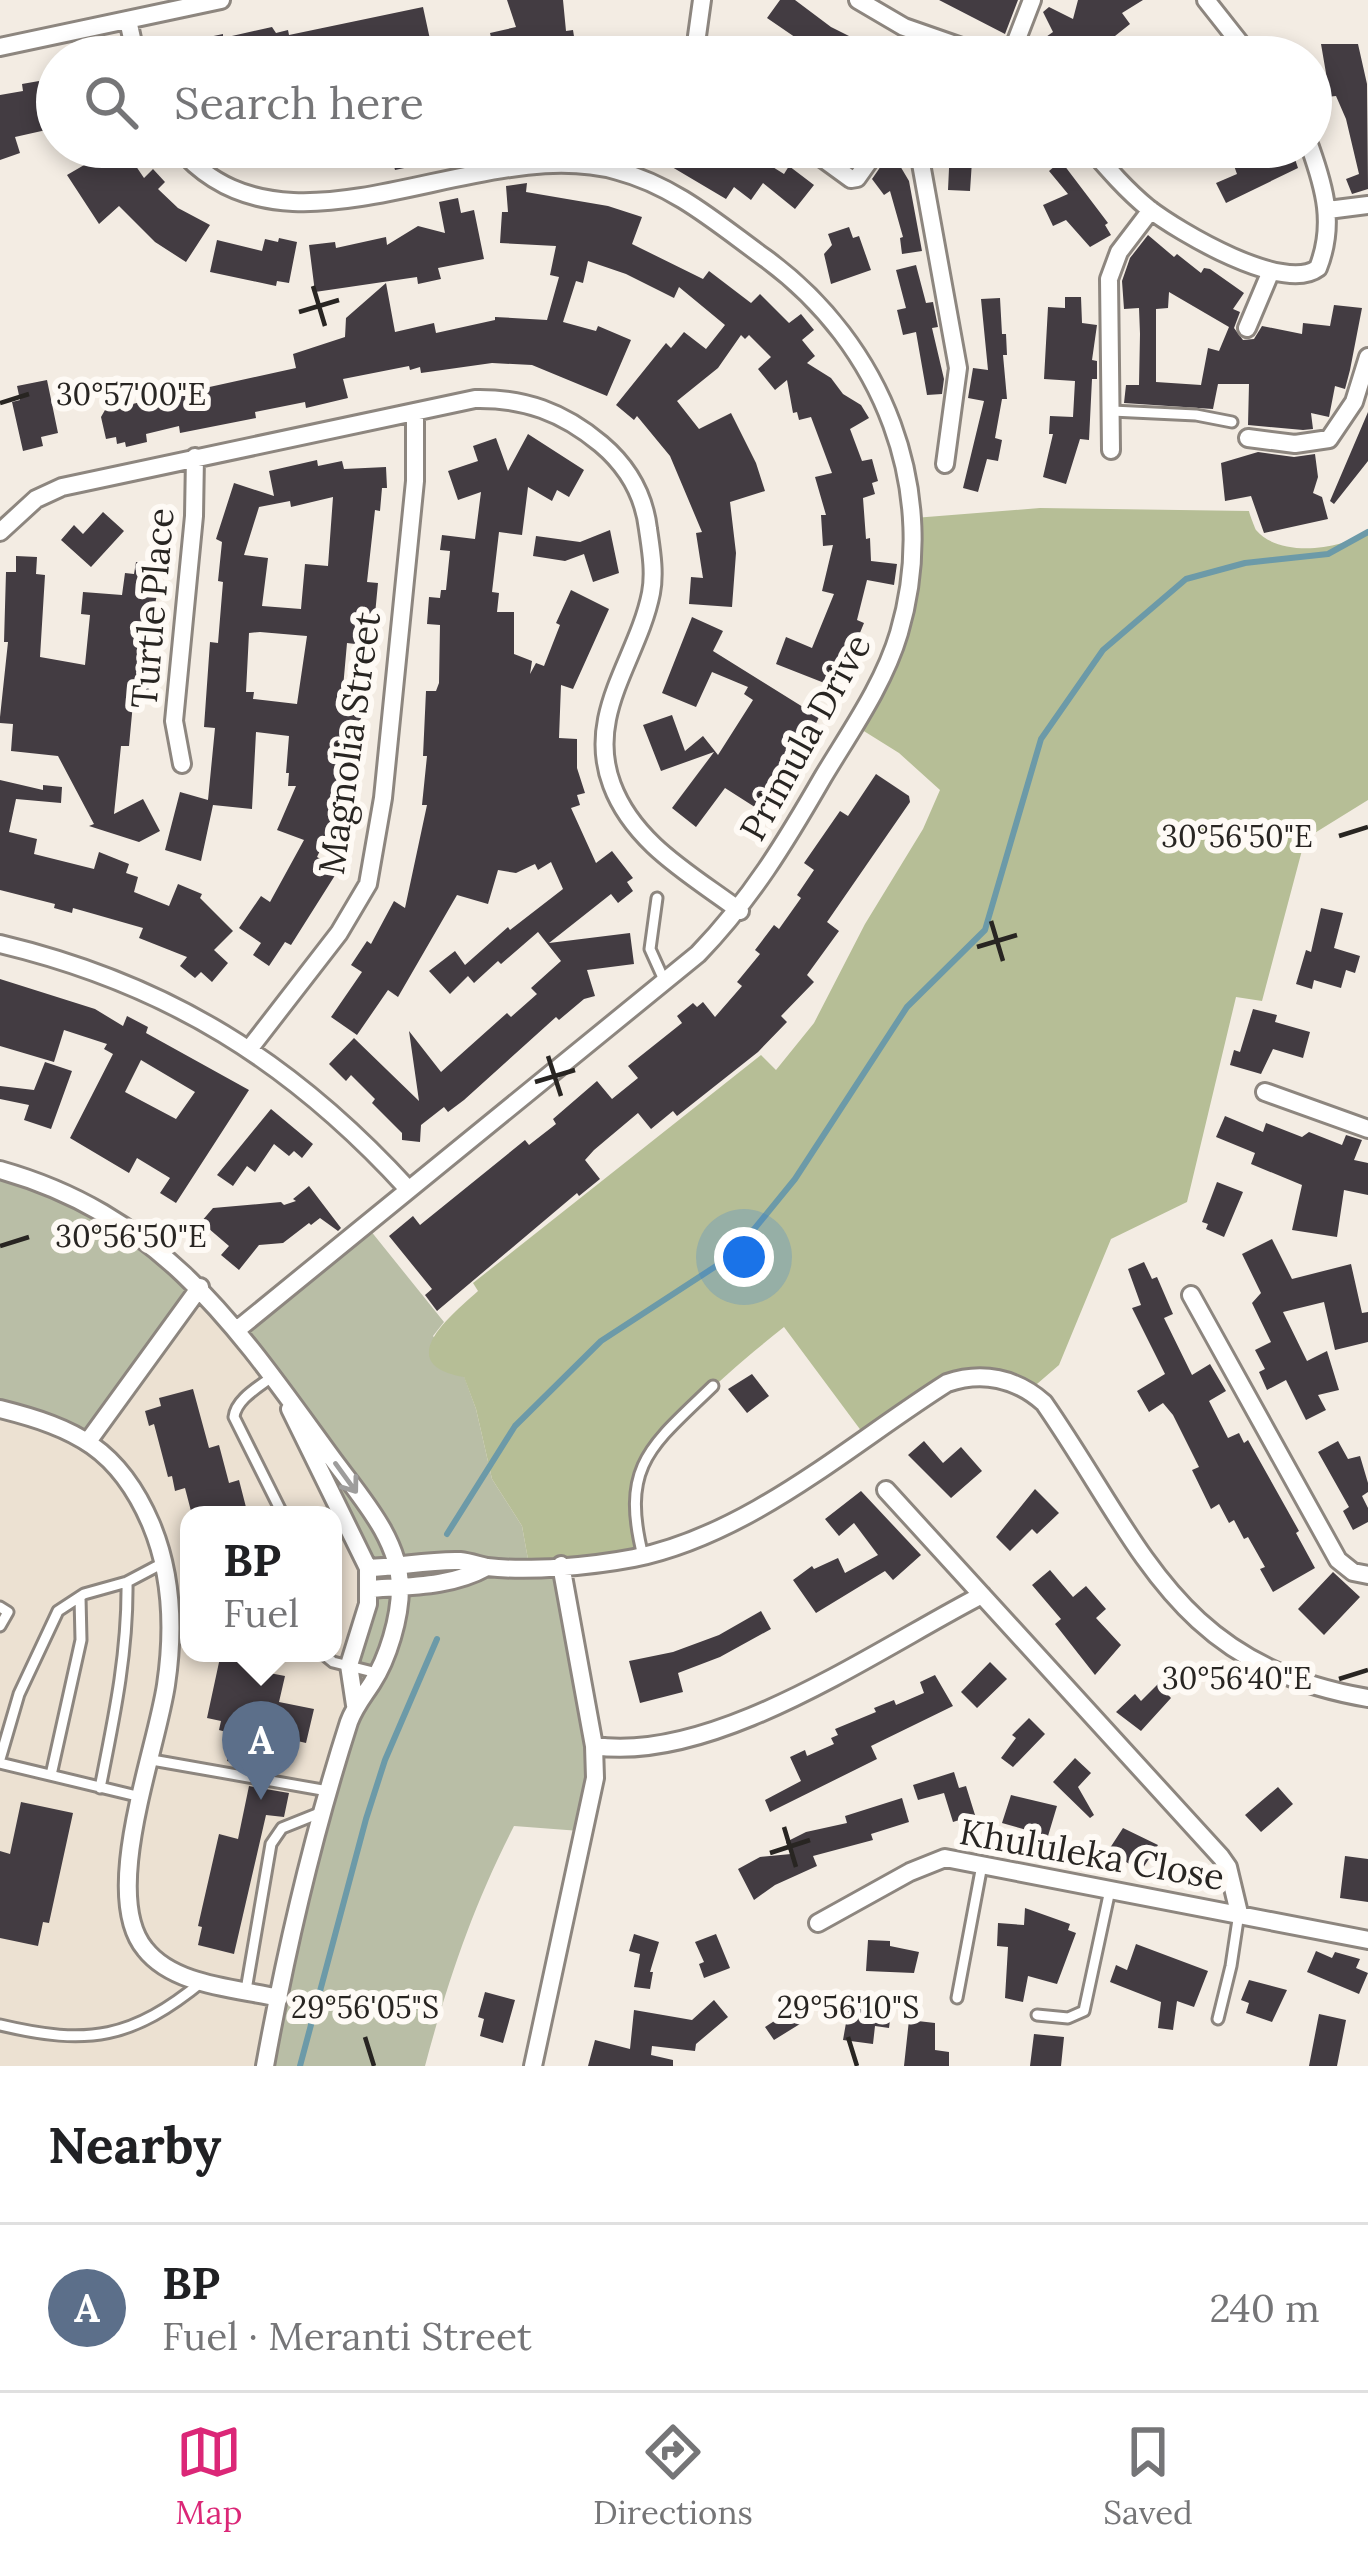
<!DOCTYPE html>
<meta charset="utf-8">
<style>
body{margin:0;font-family:Lora,serif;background:#f2f2f2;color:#202124}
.you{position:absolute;left:744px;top:1257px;width:42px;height:42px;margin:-30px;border:9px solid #fff;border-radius:50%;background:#1a73e8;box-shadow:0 0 0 18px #1a73e833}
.badge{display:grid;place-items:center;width:78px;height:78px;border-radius:50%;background:#db2777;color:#fff;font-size:39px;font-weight:700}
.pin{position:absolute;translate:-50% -99px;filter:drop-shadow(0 3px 6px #0008)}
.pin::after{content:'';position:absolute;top:63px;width:42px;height:36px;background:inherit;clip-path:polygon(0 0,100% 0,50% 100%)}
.popup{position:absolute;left:180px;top:1506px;width:162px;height:156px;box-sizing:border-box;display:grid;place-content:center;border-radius:24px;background:#fff;filter:drop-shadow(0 3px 9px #0005);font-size:39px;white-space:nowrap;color:#757577}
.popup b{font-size:45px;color:#202124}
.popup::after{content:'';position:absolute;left:50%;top:100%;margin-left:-24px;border:24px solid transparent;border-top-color:#fff}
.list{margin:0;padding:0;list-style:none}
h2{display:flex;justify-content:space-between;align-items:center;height:156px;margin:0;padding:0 48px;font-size:51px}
h2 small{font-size:39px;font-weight:400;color:#757577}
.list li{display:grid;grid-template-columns:78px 1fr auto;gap:36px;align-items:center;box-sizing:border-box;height:168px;padding:0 48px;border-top:3px solid #e0e0e0}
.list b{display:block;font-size:45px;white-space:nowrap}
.list p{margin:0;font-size:39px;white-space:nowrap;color:#757577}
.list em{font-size:39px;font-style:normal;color:#757577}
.icon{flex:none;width:66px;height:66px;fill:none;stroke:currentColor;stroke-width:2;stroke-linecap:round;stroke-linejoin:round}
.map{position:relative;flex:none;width:1368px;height:2066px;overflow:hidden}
.search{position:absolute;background:#fff;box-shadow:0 6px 18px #0003;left:36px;right:36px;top:36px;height:132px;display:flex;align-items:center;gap:30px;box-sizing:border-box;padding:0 42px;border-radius:66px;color:#757577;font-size:45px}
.sheet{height:324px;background:#fff}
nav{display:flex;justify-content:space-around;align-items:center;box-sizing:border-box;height:168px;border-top:3px solid #e0e0e0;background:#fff;font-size:33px;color:#757577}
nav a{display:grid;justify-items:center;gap:6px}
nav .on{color:#db2777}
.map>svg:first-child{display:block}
.built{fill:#ece1d2;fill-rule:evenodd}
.green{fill:#b9bea6}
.forest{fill:#b6be96}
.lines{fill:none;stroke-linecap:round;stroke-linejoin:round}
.stream{stroke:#6c9aa8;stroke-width:6}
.building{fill:#433c42;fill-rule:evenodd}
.service-casing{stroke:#8d867f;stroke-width:15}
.minor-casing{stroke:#8d867f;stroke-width:22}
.service{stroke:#fff;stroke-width:9}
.minor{stroke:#fff;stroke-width:16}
.oneway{stroke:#9e9d9c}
.ticks{fill:none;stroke:#282522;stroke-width:4.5}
.labels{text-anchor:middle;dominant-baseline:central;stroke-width:12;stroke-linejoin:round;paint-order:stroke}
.street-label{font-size:36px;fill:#282522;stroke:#fefaf5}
.ticks-label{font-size:30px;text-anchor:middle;fill:#282522;stroke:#fefaf5;stroke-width:12;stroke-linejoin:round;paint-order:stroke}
</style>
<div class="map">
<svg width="1368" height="2066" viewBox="0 0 1368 2066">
<rect width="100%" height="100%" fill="#f3ece3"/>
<path class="built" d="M199 1287 271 1375 367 1568 355 1704 264 2066H0V1408ZM189 1515H333V1653H189Z"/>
<path class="green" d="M0 1170 56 1191 199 1287 89 1439 0 1408Z
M366 1225 444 1322 433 1336 464 1376 476 1409 492 1479 522 1526 529 1565 560 1564 594 1747 580 1831 514 1826C473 1906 448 1980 425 2066H264L355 1704 350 1679 369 1588 284 1396 238 1329Z"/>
<path class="forest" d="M1040 508 1249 511C1249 513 1255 528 1256 530 1279 558 1342 550 1368 531V800L1305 839 1262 1001 1236 997 1187 1202 1111 1239 1059 1365 1030 1390 962 1377 865 1436 784 1327C718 1380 682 1412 634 1482L642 1555 529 1565 522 1526 492 1479 476 1409 464 1377C391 1364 450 1316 478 1291L473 1283 761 1055 776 1070 814 1023 865 924 923 829 940 790 899 753 859 728 886 677 914 518Z"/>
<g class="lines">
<path class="stream" d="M447 1534 515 1426 601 1341 733 1255 795 1179 907 1007 985 930 1041 739 1103 650 1186 579 1245 563 1328 554 1368 532
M300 2066 366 1819 385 1760 437 1639"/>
</g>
<path class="building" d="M507 0H563L566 31 573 30 576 49 545 57H503L501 50 494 51 490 33 516 27Z
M780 0H795L831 27 891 57H824L767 18Z
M939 0H1018L1005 34Z
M1078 0H1143L1122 13 1130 24 1115 36 1147 57H1054L1043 39 1053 32 1043 12 1049 7 1073 19Z
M423 7 431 44 386 54 387 57H208L204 38 223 34V38L272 27 276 33 288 30 289 35Z
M1321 44H1358L1367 84 1368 189 1352 194 1346 179 1359 174 1346 119 1336 96 1317 98 1315 81 1327 79Z
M39 81 42 92 57 89V105L50 106 55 128 15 137 20 153 0 160V95L23 91 22 84Z
M115 147H123L144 178 153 169 165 182 158 189 178 208 210 225 186 262 155 242 119 206 99 224 67 175Z
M260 147H419L423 164 395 170 391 155 337 168 259 163Z
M685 147H751L749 152 784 174 789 166 814 185 795 209 763 183 751 200 734 187 726 199 672 167Z
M950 147H1004V150L972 161 970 191 948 190Z
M1280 149 1282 154 1292 150 1298 168 1226 203 1216 183 1237 174 1233 163Z
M896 159 909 181 922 251 902 254 900 238 903 237 890 191 884 195 872 179 881 166Z
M1061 161 1108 223 1105 225 1111 235 1090 247 1066 220 1053 226 1043 205 1068 194 1049 171Z
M527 183 526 192 608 206 642 217 632 244 703 279 709 271 751 303 760 294 789 323 801 314 814 330 802 340 815 356 807 363 831 378 843 394 861 405 869 418 850 429 862 461 872 459 878 481 872 483 875 494 863 498 866 539 870 538 871 561 897 564 894 585 867 580 857 620 864 623 853 650 846 648 832 686 776 664 786 637 812 648 834 594 822 591 833 545 823 546 821 515H826L815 477 832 473 811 417 799 420 797 412 793 413 787 380 775 390 758 369 771 357 749 335 745 339 741 335 718 368 677 401 699 429 731 413 756 463 765 491 730 502 736 553 732 607 689 604 691 577 703 578 696 533 702 532 670 456 637 416 634 420 616 405 666 343 671 348 684 332 706 349 725 325 679 287 674 298 626 274 588 261 583 283 576 281 563 322 596 331 598 326 631 340 607 396 532 365 492 363 421 373 420 367 410 370 409 366 343 379 348 398 306 408 305 402 255 412 256 418 180 433 179 426 146 434 147 442 126 447 125 442 117 444 116 437 106 439 101 417 105 410 296 368 293 354 345 337 346 318 386 283 395 332 434 323 436 333 495 320V317L547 320 559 277 550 275 556 246 500 243 502 212H508L506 186Z
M458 198 461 213 474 210 484 259 438 268 441 279 418 284 417 277 315 292 309 245 335 242 336 248 386 237 387 245 418 226 445 233 439 202Z
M849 227 853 238 859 236 871 270 831 284 824 254 832 245 828 234Z
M1148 235 1174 257 1177 254 1201 273 1204 268 1210 269 1244 293 1233 309 1240 312 1234 328 1243 340 1254 339 1262 326 1302 334 1303 323 1330 326 1334 305 1362 308 1350 370 1345 389 1335 386 1329 417 1311 413 1313 429 1303 430 1248 425 1249 384H1218L1213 409 1124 403 1126 385H1139L1140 334 1139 308 1124 309 1122 281 1130 258ZM1169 292 1229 327 1219 351 1208 348 1201 385 1156 382V309L1168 308Z
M279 238 297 242 289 283 277 281 276 286 210 272 217 240 262 251 265 239 278 242Z
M916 265 926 303 933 302 938 327 932 328 944 379 942 394 927 395 916 332 903 335 897 310 906 308 896 270Z
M1065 297H1081L1082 323 1097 325 1092 360 1097 361V379H1092L1089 440 1080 439 1066 484 1043 477 1053 434H1049L1050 416 1073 417 1075 381 1044 379 1048 307 1065 308Z
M1000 298 1002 334H1006L1007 355H1003L1007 399H1002L995 438 1002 440 998 461 987 459 978 492 963 488 984 401 968 398 973 368 988 370 981 299Z
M47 380 58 433 41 437 43 446 23 451 12 402 20 400 17 386Z
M1368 412V461L1334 504 1330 501Z
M528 434 584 470 569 497 557 490 552 501 528 487 522 535 499 532 492 592 499 593 497 612H514V654L532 661 530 674 536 663 544 666 560 625 556 623 571 590 609 609 573 689 561 685 559 738 577 739V768L585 793 577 795 580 805 571 808 596 863 612 851 633 878 627 882 633 891 618 903 611 894 549 943 630 933 634 964 587 970 595 996 584 999 559 1020 556 1017 464 1100 448 1112 444 1107 421 1125 420 1142 402 1140V1133L372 1103 375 1099 351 1075 346 1081 329 1064 354 1038 419 1101 409 1031 441 1072 507 1013 511 1017 537 994 531 988 561 961 538 932 501 964 498 961 474 983 468 976 450 994 429 971 455 951 465 965 508 927 510 930 563 889 551 862 538 870 535 864 516 873 498 870 488 904 457 895 398 997 388 990 357 1035 331 1017 362 972 351 965 367 941 371 944 394 901 405 908 427 805H422L427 756H423L426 691H436L439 683 440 625 427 624 429 597 440 598 441 590H446L450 551 440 550 442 535 475 539 481 492 458 500 448 471 478 461 473 446 496 438 508 471Z
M1258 452 1294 457 1315 454 1318 477 1313 493 1322 497 1328 519 1264 533 1251 496 1225 501 1221 463Z
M317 460 318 466 342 461 344 469 386 467 387 488H382L380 511 375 510 367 582 378 583 372 646 347 643 342 699 361 701 362 708 359 737 349 736 345 773 355 774 353 790 349 789 317 857 339 869 291 945 285 942 269 966 253 955 261 943 239 928 261 896 270 902 304 840 277 830 296 786H288L289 773H286L289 736 256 732 252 809 213 805 201 861 165 850 180 792 208 800 215 728 204 727 210 642 218 643 223 582 218 581 222 542 216 539 234 483 274 496 269 471ZM333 497 328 566 305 564 301 609 262 606 268 558 244 555 259 507 290 501 291 507ZM260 632 307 636 297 704 253 699 254 692H246L249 633Z
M103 512 124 531 91 567 61 540 74 525 83 534Z
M610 530 619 573 593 582 584 554 565 561 533 556 536 536 580 542Z
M16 556 37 557 36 574 45 575 40 657 85 665 90 615 81 614 83 592 122 595 125 573 134 574 136 562 163 565 151 624 149 688 145 704 133 703 129 746H121L114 814 143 799 160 831 139 842 89 826 94 824 58 756 11 751 13 724 0 723V717L8 642H4L6 572H16Z
M692 617 723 631 713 651 819 717 804 749 802 747 761 811 725 788 696 827 672 808 714 752 661 771 643 725 672 715 685 751 703 736 718 755 753 700 744 694 748 687 712 672 696 707 662 693Z
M876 774 909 796 910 802 827 922 839 931 807 975 814 982 781 1016 787 1022 758 1052 677 1116 673 1111 651 1129 638 1113 594 1150 585 1160 600 1179 579 1196 577 1193 437 1311 425 1295 432 1289 389 1236 413 1216 420 1225 525 1140 529 1145 556 1124 553 1119 597 1081 612 1099 638 1078 628 1066 682 1023 677 1016 693 1003 697 1007 703 1002 715 1017 742 986 737 982 760 954 755 950 774 925 779 929 801 898 797 895 814 870 804 863 840 811 848 816Z
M0 780 43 790V785L62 787 61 803 16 799 9 832 37 839 34 854 94 869 99 852 129 864 126 873 138 877 134 892 169 906 178 884 202 894 200 898 233 931 214 950 228 963 212 982 201 972 195 978 180 966 187 957 139 938 143 928 73 908 72 913 54 908 55 904 0 890Z
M1321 908 1343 913 1334 948 1360 956 1355 973 1346 970 1341 988 1314 980 1312 989 1296 984 1306 950 1311 952Z
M0 979 95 1009 123 1026 127 1016 148 1027 146 1033 249 1090 176 1203 160 1193 170 1178 137 1158 129 1173 70 1138 113 1054 104 1049 107 1044 64 1030 54 1062 0 1046ZM141 1060 195 1092 176 1119 125 1092Z
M1253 1009 1277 1015 1275 1022 1310 1032 1303 1058 1273 1049 1261 1074 1230 1065 1234 1050 1240 1052Z
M45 1062 72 1071 51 1129 24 1120 29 1105 0 1099V1086L34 1090Z
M271 1109 313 1144 302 1158 294 1151 289 1156 274 1144 255 1172 247 1166 233 1186 217 1175Z
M1225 1116 1263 1132 1266 1123 1302 1137 1309 1132 1342 1145 1346 1135 1362 1140 1354 1160 1368 1163V1195L1344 1190 1337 1237 1292 1230 1302 1185 1251 1164 1255 1153 1216 1137Z
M1217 1182 1243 1192 1224 1237 1206 1229 1208 1224 1202 1222Z
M309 1186 341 1228 338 1231 320 1218 311 1225 309 1223 283 1243 259 1245 239 1270 221 1255 229 1246 201 1222 213 1208 281 1202 284 1205 296 1201 293 1199Z
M1272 1239 1292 1279 1351 1264 1362 1313 1368 1312V1342L1335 1350 1324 1302 1283 1312 1307 1361 1327 1351 1339 1390 1318 1395 1326 1410 1306 1420 1286 1380 1267 1390 1259 1372 1265 1369 1255 1350 1271 1342 1252 1303 1261 1293 1242 1254Z
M1144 1262 1152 1279 1157 1277 1173 1314 1164 1318 1192 1375 1210 1364 1226 1391 1209 1401 1228 1438 1239 1433 1244 1443 1248 1440 1299 1531 1296 1533 1315 1568 1273 1592 1260 1569 1265 1567 1248 1537 1244 1539 1234 1520 1229 1523 1219 1504 1211 1509 1192 1470 1199 1467 1173 1415 1163 1403 1149 1412 1137 1391 1165 1374 1132 1308 1141 1305 1128 1269Z
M752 1374 769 1396 747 1413 728 1389Z
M193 1389 209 1448 219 1445 229 1483 239 1480 248 1515H192L185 1488 175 1491 172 1476 168 1477 154 1424 149 1426 145 1411 161 1406 159 1398Z
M924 1441 943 1463 961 1447 982 1471 951 1498 908 1455Z
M1338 1441 1348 1459 1360 1456 1368 1483V1492L1362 1496 1368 1508V1522L1353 1530 1343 1511 1349 1507 1318 1452Z
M1035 1489 1059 1513 1037 1534 1032 1529 1010 1551 996 1537Z
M861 1491 921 1555 893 1580 885 1571 816 1613 793 1580 812 1566 814 1569 838 1558 845 1573 878 1555 854 1523 839 1536 825 1519Z
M1050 1570 1073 1597 1086 1586 1106 1609 1096 1618 1121 1645 1095 1675 1055 1624 1061 1619 1032 1585Z
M1333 1572 1360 1597 1324 1635 1298 1609Z
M761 1611 771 1629 720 1657 678 1673 683 1692 640 1703 629 1661 673 1652 719 1635Z
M221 1653H253L254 1670 285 1676 279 1702 314 1709 306 1743 272 1735 265 1770 227 1761 233 1734 219 1730 221 1721 207 1718Z
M990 1662 1007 1679 977 1708 961 1692Z
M935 1675 953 1706 871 1746 877 1759 770 1812 765 1800 801 1781 790 1757 805 1750 807 1756 834 1744 831 1738 838 1735 835 1729 876 1712 874 1708 894 1700 896 1705 924 1693 920 1682Z
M1158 1684 1171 1698 1141 1731 1116 1712 1135 1694 1141 1701Z
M1029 1718 1045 1734 1013 1767 1001 1758 1016 1738 1012 1735Z
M1075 1758 1091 1773 1078 1787 1094 1815 1090 1818 1053 1782Z
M954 1772 959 1788 966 1786 975 1815 953 1822 944 1793 918 1800 913 1785Z
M249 1786 289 1793 284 1817 266 1815 234 1954 198 1945 202 1927 198 1926 219 1834 238 1839Z
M1278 1787 1293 1804 1261 1832 1245 1815Z
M1011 1795 1057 1806 1048 1836 1002 1823Z
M902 1798 909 1822 871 1834 873 1840 813 1856 817 1866 775 1885 754 1900 738 1869 760 1857 791 1854 786 1842 806 1832 847 1823 845 1816Z
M21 1802 73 1813 49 1923 43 1922 38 1946 0 1938V1851L10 1854Z
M1123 1828 1158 1845 1141 1871 1108 1851Z
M1345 1856 1368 1859V1902L1340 1898Z
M1025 1908 1070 1924 1068 1930 1076 1933 1057 1984 1028 1976 1023 2002 1005 1998 1008 1947 997 1946 998 1923 1024 1925Z
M634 1934 659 1942 650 1972H653L650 1989 634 1987 640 1954 629 1951Z
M716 1934 730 1968 704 1978 699 1964 704 1962 695 1942Z
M868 1940 890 1941V1946L919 1952 914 1973 866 1971Z
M1136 1944 1208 1971 1194 2007 1177 2001 1173 2030 1158 2028 1161 2002 1110 1982 1116 1965 1127 1970Z
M1316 1951 1332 1958 1335 1952 1360 1959 1356 1968 1368 1973 1359 1994 1307 1972Z
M1249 1980 1287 1990 1272 2022 1246 2013 1249 2003 1241 2000Z
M485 1992 515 2000 503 2043 480 2036 484 2019 478 2017Z
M797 1999 808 2019 774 2040 765 2027 779 2018 776 2012Z
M714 2000 728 2017 696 2044 695 2051 652 2046 651 2055 673 2060V2066H588L595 2040 630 2049 634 2010 692 2020Z
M850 2000 892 2005 889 2028 875 2026 873 2044 843 2040Z
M1319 2014 1346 2020 1337 2066H1309Z
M909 2020 935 2023V2050L949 2052V2066H904Z
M1034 2034 1064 2037 1061 2066H1030Z"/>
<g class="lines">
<g class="service-casing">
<path id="service" d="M1112 411 1196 415 1232 422
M657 898 650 949 664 980
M273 1376C259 1387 236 1399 234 1417L283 1515
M643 1556C620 1465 651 1446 713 1386
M0 1607 8 1612 0 1626
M322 1653 333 1662 377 1673
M0 1759 19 1694 58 1611 84 1594 127 1582 163 1563
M152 1760 328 1791
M0 1763 141 1797
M51 1775 81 1640 80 1597
M100 1788C114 1718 128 1653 127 1582
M246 1990 271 1844 282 1828 322 1812
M957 1998 982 1865
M1037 2015 1068 2018 1084 2011 1110 1890
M1218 2019 1231 1966 1239 1913
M0 2025C89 2046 132 2039 203 1981"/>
</g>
<g class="minor-casing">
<path id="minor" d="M702 0 697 36 702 57
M858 0 904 27 990 57
M1206 0 1251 57
M128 20 136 57
M0 47 221 0
M1010 57 1032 0
M178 147C286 277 477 131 618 171 675 186 718 224 765 258 883 344 941 491 899 633 884 684 850 732 823 777 785 843 751 899 698 954L238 1329
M807 147 851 179 857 178 879 147
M918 147 958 368 945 464
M1089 147C1108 169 1126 190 1148 208 1179 232 1284 294 1318 268 1335 225 1325 189 1310 147
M1328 210 1368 205
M1247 328 1271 271
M1248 438 1295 444 1329 439 1354 402 1368 357
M1111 450 1109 279 1119 252 1151 210
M0 532 36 499 62 487 475 399C524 398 563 412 601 444 627 466 644 495 648 529 651 550 655 572 651 593 638 659 585 714 612 785 634 844 692 875 740 911
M182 764 174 721 194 516 195 457
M0 944C168 984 292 1062 408 1189
M250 1048 339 933 368 884 383 798 415 481V412
M1265 1092 1368 1129
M0 1170C163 1216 236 1326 329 1454 357 1493 400 1538 400 1588 400 1618 388 1658 372 1683 363 1697 355 1706 349 1722 313 1834 286 1950 265 2066
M1191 1295 1338 1560 1353 1572 1368 1575
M0 1409C76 1428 119 1449 151 1524 172 1574 174 1631 166 1685 156 1752 100 1895 145 1949 174 1986 236 1988 279 1998
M290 1409 368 1568V1604L349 1665 355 1705
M89 1440 200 1287
M886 1490 1221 1857 1228 1867 1239 1913
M368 1568C399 1567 429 1560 460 1561 469 1562 478 1565 487 1567 530 1572 592 1566 634 1558 751 1534 849 1445 947 1383 982 1371 1016 1378 1044 1403 1143 1546 1175 1665 1368 1698
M369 1589C410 1586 451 1587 487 1567
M594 1746C715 1764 877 1649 982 1595
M818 1923 910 1872 945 1858 1368 1940
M533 2066 595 1778 594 1746 561 1565"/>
</g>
<use href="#service" class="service"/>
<use href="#minor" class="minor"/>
</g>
<defs><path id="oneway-shaft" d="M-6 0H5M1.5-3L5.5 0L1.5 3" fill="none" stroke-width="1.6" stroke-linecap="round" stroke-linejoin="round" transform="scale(3)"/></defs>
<use class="oneway" href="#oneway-shaft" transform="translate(346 1478) rotate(54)"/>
<path class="ticks" d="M313 286 325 326M299 312 339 300M0 403 29 394M1339 836 1368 827M991 921 1003 961M977 947 1017 935M548 1056 561 1096M535 1082 575 1070M0 1246 29 1237M1339 1679 1368 1670M784 1827 796 1867M770 1853 810 1840M365 2037 374 2066M848 2037 857 2066"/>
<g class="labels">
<g class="street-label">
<text transform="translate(152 608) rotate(-85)">Turtle Place</text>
<text transform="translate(805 737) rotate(-61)">Primula Drive</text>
<text transform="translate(349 743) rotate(-82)">Magnolia Street</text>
<text transform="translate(1092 1854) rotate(10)">Khululeka Close</text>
</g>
</g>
<g class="ticks-label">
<text x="131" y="405">30°57'00"E</text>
<text x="1237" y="847">30°56'50"E</text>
<text x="131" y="1247">30°56'50"E</text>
<text x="1237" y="1689">30°56'40"E</text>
<text x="365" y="2018">29°56'05"S</text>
<text x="848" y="2018">29°56'10"S</text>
</g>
</svg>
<div class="you"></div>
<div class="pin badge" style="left:261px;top:1800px;background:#5c6f8a">A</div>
<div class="popup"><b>BP</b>Fuel</div>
<div class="search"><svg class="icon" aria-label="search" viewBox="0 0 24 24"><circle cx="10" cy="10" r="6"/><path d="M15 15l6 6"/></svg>Search here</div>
</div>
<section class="sheet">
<h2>Nearby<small></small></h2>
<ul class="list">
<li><span class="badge" style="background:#5c6f8a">A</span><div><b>BP</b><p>Fuel · Meranti Street</p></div><em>240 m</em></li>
</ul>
</section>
<nav>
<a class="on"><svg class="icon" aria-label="map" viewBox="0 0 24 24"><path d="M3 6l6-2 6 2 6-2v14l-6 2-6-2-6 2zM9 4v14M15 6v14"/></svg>Map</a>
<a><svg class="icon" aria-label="directions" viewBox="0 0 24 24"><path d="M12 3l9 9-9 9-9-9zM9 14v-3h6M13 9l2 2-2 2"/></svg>Directions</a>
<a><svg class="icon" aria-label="saved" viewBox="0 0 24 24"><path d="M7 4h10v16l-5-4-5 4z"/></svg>Saved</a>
</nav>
